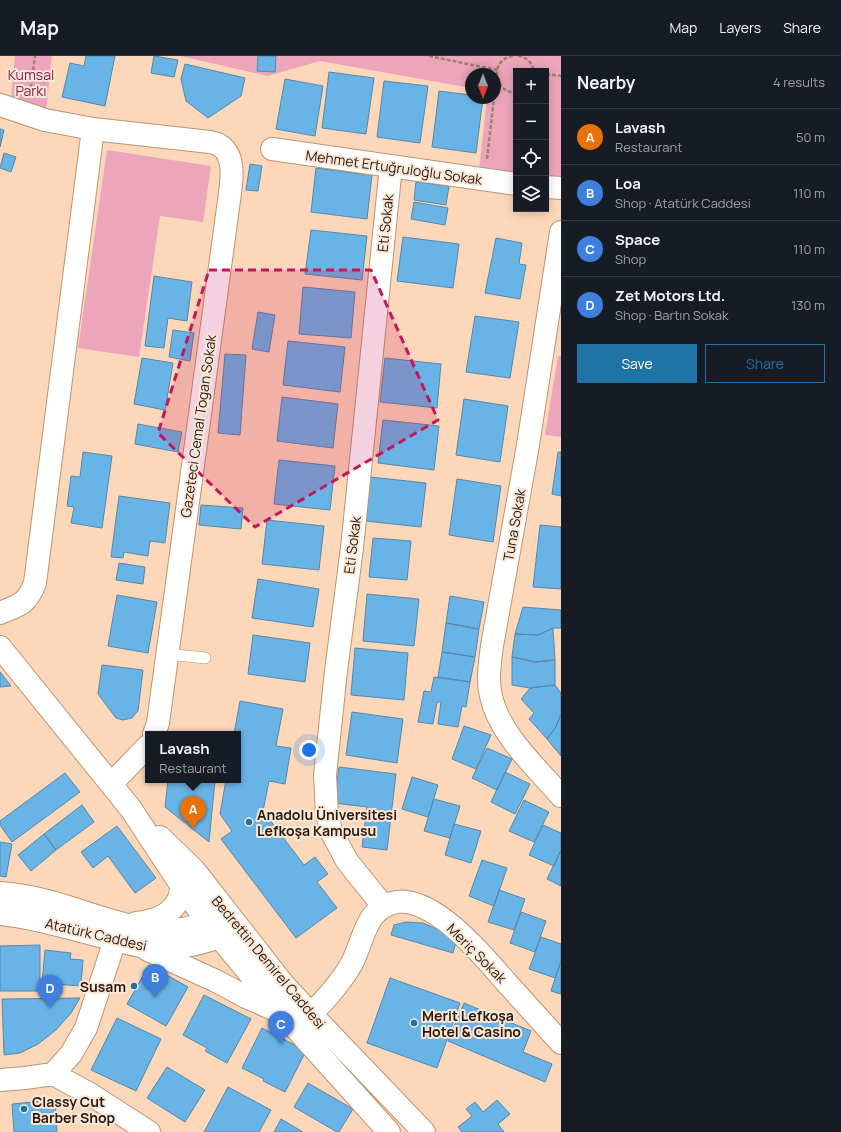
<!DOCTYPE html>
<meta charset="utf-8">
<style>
body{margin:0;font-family:Manrope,sans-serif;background:#20242c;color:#f1f3f6}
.controls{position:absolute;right:12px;top:12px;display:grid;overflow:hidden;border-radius:0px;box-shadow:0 2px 10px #0003}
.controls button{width:36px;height:36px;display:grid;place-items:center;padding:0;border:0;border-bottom:1px solid #363941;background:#171b24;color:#f1f3f6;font:20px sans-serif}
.compass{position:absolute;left:465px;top:12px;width:36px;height:36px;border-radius:50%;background:#171b24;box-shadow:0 2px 10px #0003;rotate:180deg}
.you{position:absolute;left:309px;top:694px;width:14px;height:14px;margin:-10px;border:3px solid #fff;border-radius:50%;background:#1a73e8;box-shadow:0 0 0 6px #1a73e833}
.badge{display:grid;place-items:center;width:26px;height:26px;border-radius:50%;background:#2074a5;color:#fff;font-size:13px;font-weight:700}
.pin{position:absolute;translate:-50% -33px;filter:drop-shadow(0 1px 2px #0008)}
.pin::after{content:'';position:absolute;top:21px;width:14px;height:12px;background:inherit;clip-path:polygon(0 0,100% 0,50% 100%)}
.popup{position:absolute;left:145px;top:675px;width:96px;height:52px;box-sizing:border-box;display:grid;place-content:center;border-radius:0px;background:#171b24;filter:drop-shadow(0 1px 3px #0005);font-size:13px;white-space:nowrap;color:#9ea1a6}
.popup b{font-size:15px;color:#f1f3f6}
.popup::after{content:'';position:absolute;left:50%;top:100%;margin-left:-8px;border:8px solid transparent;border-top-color:#171b24}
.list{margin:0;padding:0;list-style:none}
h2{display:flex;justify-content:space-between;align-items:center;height:52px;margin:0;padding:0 16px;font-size:17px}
h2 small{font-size:13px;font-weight:400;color:#9ea1a6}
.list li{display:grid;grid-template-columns:26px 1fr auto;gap:12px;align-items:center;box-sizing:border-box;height:56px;padding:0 16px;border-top:1px solid #363941}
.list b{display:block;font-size:15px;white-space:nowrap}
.list p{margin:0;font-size:13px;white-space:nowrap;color:#9ea1a6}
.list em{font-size:13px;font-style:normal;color:#9ea1a6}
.actions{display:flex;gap:8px;padding:12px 16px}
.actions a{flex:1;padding:9px 0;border:1px solid #2074a5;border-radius:0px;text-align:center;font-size:14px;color:#2074a5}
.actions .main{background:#2074a5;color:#fff}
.icon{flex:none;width:22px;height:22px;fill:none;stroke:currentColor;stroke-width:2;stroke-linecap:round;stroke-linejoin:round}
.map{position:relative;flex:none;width:561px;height:1076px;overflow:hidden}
header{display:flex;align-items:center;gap:24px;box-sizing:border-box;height:56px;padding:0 20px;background:#171b24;border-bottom:1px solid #363941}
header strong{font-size:19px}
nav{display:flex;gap:22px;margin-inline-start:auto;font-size:14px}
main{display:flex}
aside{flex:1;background:#171b24}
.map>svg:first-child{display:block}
.green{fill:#eda5bb}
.building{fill:#69b4e7;stroke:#5787a8}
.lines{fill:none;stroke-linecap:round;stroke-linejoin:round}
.service-casing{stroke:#c09370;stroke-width:12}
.minor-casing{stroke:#c09370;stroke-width:24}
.primary-casing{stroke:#c09370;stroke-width:24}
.path{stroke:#9e816a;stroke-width:2.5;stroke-dasharray:4 2;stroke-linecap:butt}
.service{stroke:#fff;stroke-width:11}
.minor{stroke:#fff;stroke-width:22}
.primary{stroke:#fff;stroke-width:22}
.marked{fill:#c2185b;fill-opacity:0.2;stroke:#c2185b;stroke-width:3;stroke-dasharray:8 5;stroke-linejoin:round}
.poi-dot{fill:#2074a5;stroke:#fce8d9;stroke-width:1.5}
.labels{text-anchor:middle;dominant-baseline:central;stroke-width:4;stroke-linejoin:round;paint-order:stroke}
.park-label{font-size:14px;fill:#812049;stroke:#fce8d9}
.street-label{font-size:14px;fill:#2a190b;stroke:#fce8d9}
.poi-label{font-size:14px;font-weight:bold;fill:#2a190b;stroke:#fce8d9;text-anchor:start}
</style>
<header>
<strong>Map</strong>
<nav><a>Map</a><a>Layers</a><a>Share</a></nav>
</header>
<main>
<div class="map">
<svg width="561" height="1076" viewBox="0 0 561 1076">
<rect width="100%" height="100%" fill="#fdd7b9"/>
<path class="green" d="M15 0H52L45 64 10 53Z
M180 0H561V124L546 122V15H516V119L479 115 487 42H495V18H471V32L320 5 268 20Z
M107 94 211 110 203 166 160 160 139 301 78 292Z
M558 300H561V381L545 379Z"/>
<path class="building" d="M86 0H115L105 50 62 41 70 7 84 10Z
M154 0 178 4 174 21 151 17Z
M258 0H276L275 16 257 15Z
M185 8 245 22 241 40 208 62 186 45 181 23Z
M329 16 374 22 366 78 322 72Z
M285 23 323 30 315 80 276 73Z
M384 25 428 30 420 87 377 81Z
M439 35 471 39V42H483L476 97 432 91Z
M0 73 4 74 0 91Z
M4 97 16 101 11 116 0 112Z
M250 108 262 110 258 135 246 134Z
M316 112 372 119 367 163 311 156Z
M416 126 449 130 446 149 414 144Z
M414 146 448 152 445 169 411 163Z
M311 174 367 180 362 224 305 218Z
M403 181 459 188 453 232 397 225Z
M496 182 522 187 519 208 526 209 520 243 485 237Z
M154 220 192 226 187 265 168 262 164 292 145 290Z
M303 231 355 236 351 282 299 278Z
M258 256 275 259 269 296 252 293Z
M475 260 519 266 510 322 466 316Z
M173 274 194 277 190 305 169 301Z
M288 285 345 291 340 336 283 329Z
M225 298 246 299 240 379 218 377Z
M142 302 173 307 165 354 134 348Z
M385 302 441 308 437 352 380 346Z
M282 341 338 348 333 392 277 385Z
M464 343 508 350 500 406 456 399Z
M383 364 439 370 434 414 378 407Z
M138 368 182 376 178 396 135 388Z
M83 396 112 400 102 472 71 467 74 451 67 450 71 420 80 421Z
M558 396H561V440L552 438Z
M279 404 335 410 330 454 274 448Z
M370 421 426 427 421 471 365 465Z
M457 423 501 430 493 486 449 479Z
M119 440 170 447 165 487 150 485 148 500 124 496 123 502 111 501Z
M201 449 243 452 241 473 199 469Z
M267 464 324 470 319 514 262 508Z
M540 469 561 471V533L533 531Z
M373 482 411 485 407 524 369 521Z
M119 507 145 511 143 528 116 524Z
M258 523 319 533 313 571 252 562Z
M367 538 419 543 414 590 363 585Z
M117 539 157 546 148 597 108 590Z
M450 540 484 546 479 573 446 567Z
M523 551 561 554V572H553L538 579 515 578Z
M446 567 479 573 475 601 442 596Z
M553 572 555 604 536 606 512 601 515 578 538 579Z
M253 579 310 587 305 626 248 618Z
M355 592 408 597 404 644 351 639Z
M442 596 475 601 470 626 438 621Z
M512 601 536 606 555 604V629L530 632 512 629Z
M102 609 143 614 138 655 132 662 123 664 116 662 98 638Z
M0 616 11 630 0 631Z
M434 621 470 626 466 651 462 650 458 671 438 668 441 646H437L433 668 418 666 424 635 431 636Z
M555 629 561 637V658L556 671 547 683 529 663 534 657 521 643 530 632Z
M240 645 283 653 276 690 291 692 285 728 269 725 263 755 304 809 315 801 328 818 317 826 337 852 296 882 221 783 232 775 220 758 226 724H238V678H234Z
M352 656 403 663 397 707 346 699Z
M561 658V700L547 683 556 671Z
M464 670 491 679 476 713 452 703Z
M487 692 512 703 497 734 472 722Z
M339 711 396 718 387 794 362 791 367 751 334 747Z
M505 716 530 728 515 758 491 746Z
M65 717 80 736 12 786 0 769V765Z
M412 721 438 729 428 761 402 753Z
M168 724H215L209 786 165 751Z
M434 743 460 750 450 782 424 775Z
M524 744 549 756 534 786 509 775Z
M82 749 94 766 56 794 44 778Z
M454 768 481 775 471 807 445 799Z
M543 769 561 777V794L554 810 529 799Z
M117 770 156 822 135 837 108 800 93 812 81 796Z
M44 778 56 794 31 815 18 799Z
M0 786 12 788 6 821 0 820Z
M561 794V830L547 823Z
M482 804 507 812 494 850 469 840Z
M499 834 525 843 514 874 488 866Z
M521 856 546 865 535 896 510 887Z
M406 866 423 867 439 874 456 886 453 897 391 879 394 869Z
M541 881 561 888V905L555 922 529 913Z
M40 889V935H0V890Z
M45 894 71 897 70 903 83 904 81 930 42 927Z
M561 905V938L551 935Z
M149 909 188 931 166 970 127 948Z
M390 922 460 947 437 1012 367 987Z
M204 939 251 963 227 1007 205 995 207 992 183 979Z
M80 942 71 957 56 974 38 988 20 997 4 999 2 943Z
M464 947 531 975 523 996 552 1008 545 1026 448 985Z
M117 962 161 983 136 1035 91 1014Z
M262 972 306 995 285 1036 263 1025 264 1023 242 1012Z
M167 1011 205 1034 185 1066 147 1042Z
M308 1027 353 1053 339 1076H337L294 1051Z
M228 1031 271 1054 259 1076H204Z
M55 1044 57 1076H14L12 1048Z
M497 1044 510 1058 498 1068 504 1076H462L458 1071 472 1060 466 1053 475 1046 483 1056Z
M281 1063 303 1076H274Z"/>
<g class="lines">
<g class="service-casing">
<path id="service" d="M167 598 205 602"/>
</g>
<g class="minor-casing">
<path id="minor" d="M0 49 45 64 93 73 210 86C213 87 217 87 219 89 235 98 232 122 230 137L158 667 154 678
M272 93 516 128
M546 131 561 132
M561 176 528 389 492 590C490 606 487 624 491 640 499 678 536 711 561 740
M0 557C20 549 27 548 35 527L93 73
M112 727 148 690
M384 851 347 805 331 775 327 758 325 719 336 615 352 492 391 110
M297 972C317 952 338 932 352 907 359 894 364 871 373 860 413 812 481 898 506 926 524 946 543 967 561 987
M53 1018 71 998 86 972 115 884
M53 1018 90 1038 149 1076
M0 1024 25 1022 53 1018"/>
</g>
<g class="primary-casing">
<path id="primary" d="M0 591 131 753 181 829 208 867 281 956 389 1076
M160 781 194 814 284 929 311 958 424 1076
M0 837C13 838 27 840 39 843 80 852 132 877 173 874 190 873 205 868 220 861
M0 858C36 862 72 873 107 882 118 884 129 888 140 890 170 895 205 889 232 875
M136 867C158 865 182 855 181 829
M148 894 216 925 246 941 280 956"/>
</g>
<path class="path" d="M429 0 497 14
M513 0C490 3 492 36 516 37
M518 0C527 1 532 7 534 15
M546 18 561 20
M495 34 496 23
M30 38 35 0
M487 103 494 42"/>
<use href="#service" class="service"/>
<use href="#minor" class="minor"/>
<use href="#primary" class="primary"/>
</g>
<path class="marked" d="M209 214H371L438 364 255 471 158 377Z"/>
<g class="poi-dot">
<circle cx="249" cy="766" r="4"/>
<circle cx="134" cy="930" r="4"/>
<circle cx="414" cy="967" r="4"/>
<circle cx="24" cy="1053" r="4"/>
</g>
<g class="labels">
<g class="park-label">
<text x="31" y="18">Kumsal<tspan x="31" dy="16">Parkı</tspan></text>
</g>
<g class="street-label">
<text transform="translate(394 111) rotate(8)">Mehmet Ertuğruloğlu Sokak</text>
<text transform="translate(385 167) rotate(-84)">Eti Sokak</text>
<text transform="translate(198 370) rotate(-82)">Gazeteci Cemal Togan Sokak</text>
<text transform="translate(514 469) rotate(-80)">Tuna Sokak</text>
<text transform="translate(352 489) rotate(-83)">Eti Sokak</text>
<text transform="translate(96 878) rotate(13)">Atatürk Caddesi</text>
<text transform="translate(477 897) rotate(45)">Meriç Sokak</text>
<text transform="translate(269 906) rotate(50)">Bedrettin Demirel Caddesi</text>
</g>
<g class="poi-label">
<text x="257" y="758">Anadolu Üniversitesi<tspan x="257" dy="16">Lefkoşa Kampusu</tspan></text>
<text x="126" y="930" text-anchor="end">Susam</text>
<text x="422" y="959">Merit Lefkoşa<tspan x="422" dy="16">Hotel &amp; Casino</tspan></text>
<text x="32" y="1045">Classy Cut<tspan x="32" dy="16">Barber Shop</tspan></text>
</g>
</g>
</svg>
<div class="controls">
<button>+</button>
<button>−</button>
<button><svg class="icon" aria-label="locate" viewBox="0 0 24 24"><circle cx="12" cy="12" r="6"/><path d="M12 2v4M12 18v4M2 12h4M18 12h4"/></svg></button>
<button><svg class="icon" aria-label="layers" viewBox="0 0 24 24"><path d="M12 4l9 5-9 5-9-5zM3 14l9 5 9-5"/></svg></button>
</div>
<svg class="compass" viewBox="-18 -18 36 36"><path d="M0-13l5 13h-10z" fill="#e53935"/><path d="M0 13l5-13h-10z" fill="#9ea1a6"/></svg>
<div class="you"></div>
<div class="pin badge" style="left:193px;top:773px;background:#e8710a">A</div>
<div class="popup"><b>Lavash</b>Restaurant</div>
<div class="pin badge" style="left:155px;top:941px;background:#3f7fe0">B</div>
<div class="pin badge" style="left:281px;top:988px;background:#3f7fe0">C</div>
<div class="pin badge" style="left:50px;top:952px;background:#3f7fe0">D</div>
</div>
<aside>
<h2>Nearby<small>4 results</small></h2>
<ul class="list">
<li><span class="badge" style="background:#e8710a">A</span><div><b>Lavash</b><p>Restaurant</p></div><em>50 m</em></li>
<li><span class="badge" style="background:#3f7fe0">B</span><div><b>Loa</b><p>Shop · Atatürk Caddesi</p></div><em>110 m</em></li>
<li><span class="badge" style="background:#3f7fe0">C</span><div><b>Space</b><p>Shop</p></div><em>110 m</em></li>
<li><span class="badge" style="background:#3f7fe0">D</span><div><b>Zet Motors Ltd.</b><p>Shop · Bartın Sokak</p></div><em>130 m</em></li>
</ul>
<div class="actions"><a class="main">Save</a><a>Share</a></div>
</aside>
</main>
